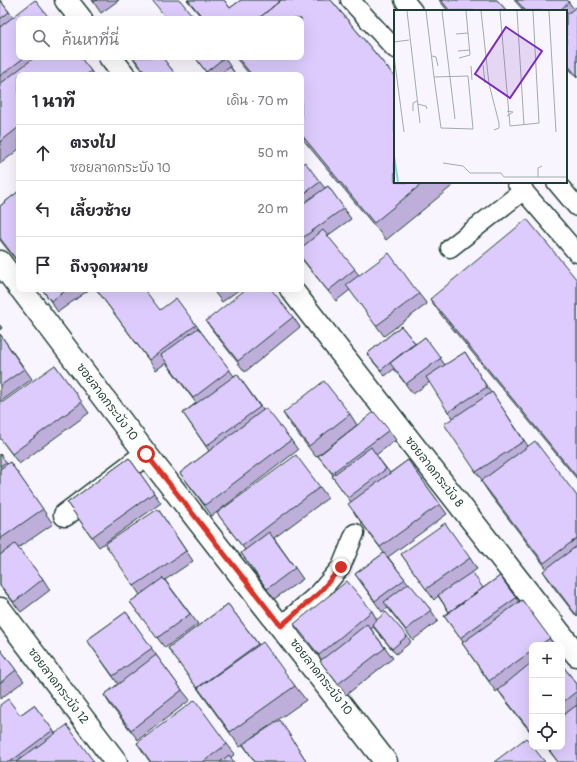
<!DOCTYPE html>
<html lang="th">
<meta charset="utf-8">
<style>
body{margin:0;font-family:Pangolin,"Playpen Sans Thai",sans-serif;background:#f7f7f7;color:#2b2b33}
.controls{position:absolute;right:12px;bottom:12px;display:grid;overflow:hidden;border-radius:8px;box-shadow:0 4px 16px #0002}
.controls button{width:36px;height:36px;display:grid;place-items:center;padding:0;border:0;border-bottom:1px solid #e1e1e2;background:#fff;color:#2b2b33;font:20px sans-serif}
.stop{position:absolute;width:12px;height:12px;margin:-9px;border:3px solid #d93025;border-radius:50%;background:#fff}
.stop.end{background:#d93025;border-color:#fff;box-shadow:0 1px 4px #0008}
.list{margin:0;padding:0;list-style:none}
h2{display:flex;justify-content:space-between;align-items:center;height:52px;margin:0;padding:0 16px;font-size:17px}
h2 small{font-size:13px;font-weight:400;color:#7c7c81}
.list li{display:grid;grid-template-columns:26px 1fr auto;gap:12px;align-items:center;box-sizing:border-box;height:56px;padding:0 16px;border-top:1px solid #e1e1e2}
.list b{display:block;font-size:15px;white-space:nowrap}
.list p{margin:0;font-size:13px;white-space:nowrap;color:#7c7c81}
.list em{font-size:13px;font-style:normal;color:#7c7c81}
.icon{flex:none;width:22px;height:22px;fill:none;stroke:currentColor;stroke-width:2;stroke-linecap:round;stroke-linejoin:round}
.map{position:relative;flex:none;width:577px;height:762px;overflow:hidden}
.search{position:absolute;background:#fff;box-shadow:0 4px 16px #0002;left:16px;top:16px;width:288px;height:44px;display:flex;align-items:center;gap:10px;box-sizing:border-box;padding:0 14px;border-radius:8px;color:#7c7c81;font-size:15px}
.panel{position:absolute;background:#fff;box-shadow:0 4px 16px #0002;left:16px;top:72px;width:288px;height:220px;border-radius:8px}
.map>svg:first-child{display:block}
.lines{fill:none;stroke-linecap:round;stroke-linejoin:round}
.lane-casing{stroke:#1f3d34;stroke-width:21}
.street-casing{stroke:#1f3d34;stroke-width:25}
.lane{stroke:#fff;stroke-width:18}
.street{stroke:#fff;stroke-width:22}
.wall{fill:#bdafd9;stroke:#1f3d34}
.building{fill:#dccbfc;stroke:#1f3d34}
.route{stroke:#d93025;stroke-width:5}
.labels{text-anchor:middle;dominant-baseline:central;stroke-width:4;stroke-linejoin:round;paint-order:stroke}
.street-label{font-size:12px;fill:#1f3d34;stroke:#fff}
.inset-river{fill:none;stroke:#84d6dc;stroke-width:2}
.inset-road{fill:none;stroke:#a1abad;stroke-width:1}
.view{fill:#7b2cbf;fill-opacity:0.15;stroke:#7b2cbf;stroke-width:2}
.inset-edge{fill:none;stroke:#1f3d34;stroke-width:2}
</style>
<div class="map">
<svg width="577" height="762" viewBox="0 0 577 762">
<rect width="100%" height="100%" fill="#f8f5fe"/>
<filter id="ink" filterUnits="userSpaceOnUse"><feTurbulence type="fractalNoise" baseFrequency=".025" numOctaves="2"/><feDisplacementMap in="SourceGraphic" scale="8" xChannelSelector="R" yChannelSelector="G"/><feConvolveMatrix kernelMatrix="1 2 1 2 8 2 1 2 1" color-interpolation-filters="sRGB"/></filter>
<g filter="url(#ink)">
<g class="lines">
<g class="lane-casing">
<path id="lane" d="M350 0 395 49
M404 0 413 11
M516 182 577 253
M556 182 577 207
M450 248 524 190
M281 626 319 593 341 567 355 533"/>
</g>
<g class="street-casing">
<path id="street" d="M66 0 81 19
M110 57 124 75
M0 262 19 287
M21 289 146 454 386 762
M291 289 577 655
M65 515 146 454
M0 609 116 762"/>
</g>
<use href="#lane" class="lane"/>
<use href="#street" class="street"/>
</g>
<path class="wall" d="M0 0 13 17 19 57H80L94 75H19V149L0 164Z
M92 0H119L101 13Z
M187 0H224L230 8 241 0H331L395 77V182H457L386 240 301 137V75H250L235 57H301V19H203Z
M439 0H497L507 11H448Z
M514 0H567L574 9H577V78L566 65V11H524Z
M132 57H162L176 75H146Z
M195 57H224L236 75H208Z
M301 162 320 182 325 188 328 186 351 219 327 236 359 275 419 294 427 304 384 336 350 290 336 301 301 258Z
M19 191V264L0 240V206Z
M577 280V479L442 316 430 299Z
M42 289H90L58 312Z
M96 289 160 310 196 325 234 376 237 374 263 410 291 440 298 450 212 516 180 473 209 451 183 413 196 403 166 363 156 370Z
M212 289H240L222 302Z
M293 317 300 327 245 372 213 331 206 321Z
M0 325 2 328 0 330Z
M401 326 416 344 425 337 445 365 465 352 491 393 492 392 499 403 528 446 577 496V617L555 589 543 571 547 569 491 496 481 481 482 480 476 472 453 418 430 382 413 394 394 369 385 376 371 359 367 354Z
M0 334 32 379 0 402Z
M55 365 89 413 19 464 0 438Z
M283 413 350 414 357 425 316 457 290 424Z
M389 430 396 440 376 455 390 473 408 460 447 514 388 557 408 583 431 610 438 621 413 640 388 608 382 612 355 574 384 553 355 514 351 502 332 476 333 475 318 456Z
M0 454 7 464 10 462 53 524 18 548 43 579 50 590 21 612 0 586Z
M129 458 161 503 99 547 67 503Z
M320 487 328 498 274 538 303 579 274 599 241 553 245 550 217 513Z
M158 509 193 561 165 580 198 624 165 648 130 602 140 595 134 586Z
M401 554 470 558 477 569 467 576 483 588 500 576 519 602 522 600 554 645H532V734L505 700 498 690 496 692 462 643 463 642 444 616 449 612 438 596 434 600Z
M228 604 259 645 295 686 306 700 252 738 287 731 307 762H255L243 745 240 747 168 648Z
M372 611 377 620 407 636 411 642 396 654 373 627 371 629 393 658 346 695 320 661 322 660 301 635 294 624Z
M126 612 159 659 182 690 190 700 138 740 111 706 104 695 118 684 87 640Z
M0 649 24 681 0 699Z
M562 665 577 684V762H558L546 747H562Z
M34 705 55 733 94 762H0L20 715Z
M137 743 227 744 235 754 230 758 234 762H150Z"/>
<path class="building" d="M0 0 9 12 0 19Z
M35 0 50 19H19V57H25L0 76V27Z
M92 0H97L94 2Z
M152 0H180L195 19H167Z
M188 0H224L230 8 241 0H281L258 19H204Z
M281 0H331L395 77V182H424L374 223 301 134V75H252L237 57H301V19H258Z
M441 0H497L507 11H450Z
M516 0H567L569 2 559 11H526Z
M576 7 577 9V76L566 63V15Z
M35 57H80L91 71 86 75H19V127L0 142V84Z
M133 57H162L176 75H147Z
M195 57H224V58L206 72Z
M230 67 236 75H219Z
M305 162 320 182 301 196V165Z
M328 186 344 208 301 239V205Z
M19 191V261L18 262 0 238V206Z
M527 219 577 280V477L430 299Z
M323 230 355 269 328 291 301 257V248Z
M389 253 419 294 376 326 346 285Z
M42 289H68L51 301Z
M96 289H144L160 310 176 298 196 325 149 360Z
M213 289H218L215 292Z
M246 289H271L293 317 238 361 206 321Z
M401 326 415 343 381 370 367 354Z
M198 328 230 370 193 398 161 355Z
M0 334 24 369 0 386Z
M425 337 441 358 406 384 390 363Z
M465 352 487 387 448 412 426 377Z
M55 365 82 402 12 454 0 438V404Z
M237 374 260 407 206 446 183 413Z
M324 381 350 414 309 446 283 413Z
M492 392 524 441 476 472 444 424Z
M266 408 291 440 205 505 180 473Z
M374 412 389 430 332 473 318 456Z
M535 441 577 496V538L544 563 481 481Z
M371 447 386 469 348 498 332 476Z
M0 454 6 462 0 466Z
M296 455 320 487 242 546 217 513Z
M129 458 154 493 92 537 67 503Z
M408 460 440 504 380 547 348 504Z
M10 462 43 509 0 539V469Z
M158 509 186 551 134 586 105 544Z
M445 523 470 558 426 589 401 554Z
M269 532 295 568 267 589 241 553Z
M15 544 43 579 14 602 0 585V555Z
M577 546V616L543 571Z
M384 553 405 579 375 601 355 574Z
M472 572 483 588 449 612 438 595Z
M500 576 516 598 460 638 444 616Z
M163 578 190 614 157 638 130 602Z
M347 581 372 611 319 655 294 624Z
M409 583 431 610 406 630 384 602Z
M522 600 550 638 540 645H532V651L489 681 462 643Z
M228 604 258 644 197 688 168 648Z
M126 612 152 648 113 676 87 640Z
M386 612 407 636 392 649 372 624Z
M367 624 385 648 338 684 320 661Z
M263 642 295 686 230 732 198 688Z
M0 649 16 670 0 683Z
M156 655 182 690 131 730 104 695Z
M532 662V727L529 729 498 690Z
M562 665 577 684V691L562 703Z
M8 699 20 715 34 705 53 730 10 762H0V705Z
M195 700 227 744 203 762H151L137 743Z
M577 705V762H558L547 747H562V716Z
M280 720 307 762H255L243 744Z
M67 725 94 762H16Z
M526 738 532 745V747H533L545 762H494Z
M229 755 234 762H220Z"/>
</g>
<g class="lines" filter="url(#ink)">
<path class="route" d="M146 454 281 626 319 593 341 567"/>
</g>
<g class="labels">
<g class="street-label">
<text transform="translate(107 402) rotate(53)">ซอยลาดกระบัง 10</text>
<text transform="translate(434 472) rotate(52)">ซอยลาดกระบัง 8</text>
<text transform="translate(321 677) rotate(52)">ซอยลาดกระบัง 10</text>
<text transform="translate(58 686) rotate(53)">ซอยลาดกระบัง 12</text>
</g>
</g>
<g transform="translate(394 10)">
<rect width="173" height="173" fill="#f8f5fe"/>
<path class="inset-river" d="M0 146 4 172"/>
<path class="inset-road" d="M13 1 26 113M32 1 40 67 47 118 79 119 74 66 40 67M48 1 61 109M87 1 95 74 105 113V118L100 120M106 1 116 116 145 113 139 1M123 1 130 115M155 1 162 122M62 24 74 23M0 32 15 30M64 41 76 40M0 46 10 122M38 46 42 47 44 56M65 48 76 45 72 1M89 55 91 73M77 56 78 70M23 94 32 96 33 99M19 101V93L23 91M113 101 119 102 113 106M49 153 69 156 76 163H107L110 167H173M144 167V158L148 156"/>
<path class="view" d="M112 17 148 41 116 88 81 64Z"/>
<rect width="173" height="173" class="inset-edge"/>
</g>
</svg>
<div class="controls">
<button>+</button>
<button>−</button>
<button><svg class="icon" aria-label="locate" viewBox="0 0 24 24"><circle cx="12" cy="12" r="6"/><path d="M12 2v4M12 18v4M2 12h4M18 12h4"/></svg></button>
</div>
<div class="stop" style="left:146px;top:454px"></div>
<div class="stop end" style="left:341px;top:567px"></div>
<div class="search"><svg class="icon" aria-label="search" viewBox="0 0 24 24"><circle cx="10" cy="10" r="6"/><path d="M15 15l6 6"/></svg>ค้นหาที่นี่</div>
<section class="panel">
<h2>1 นาที<small>เดิน · 70 m</small></h2>
<ul class="list">
<li><svg class="icon" aria-label="ahead" viewBox="0 0 24 24"><path d="M12 20V5M6 11l6-6 6 6"/></svg><div><b>ตรงไป</b><p>ซอยลาดกระบัง 10</p></div><em>50 m</em></li>
<li><svg class="icon" aria-label="left" viewBox="0 0 24 24"><path d="M17 20v-9H6M10 6l-5 5 5 5"/></svg><div><b>เลี้ยวซ้าย</b></div><em>20 m</em></li>
<li><svg class="icon" aria-label="arrive" viewBox="0 0 24 24"><path d="M6 21V4h12l-3 4 3 4H6"/></svg><div><b>ถึงจุดหมาย</b></div></li>
</ul>
</section>
</div>
